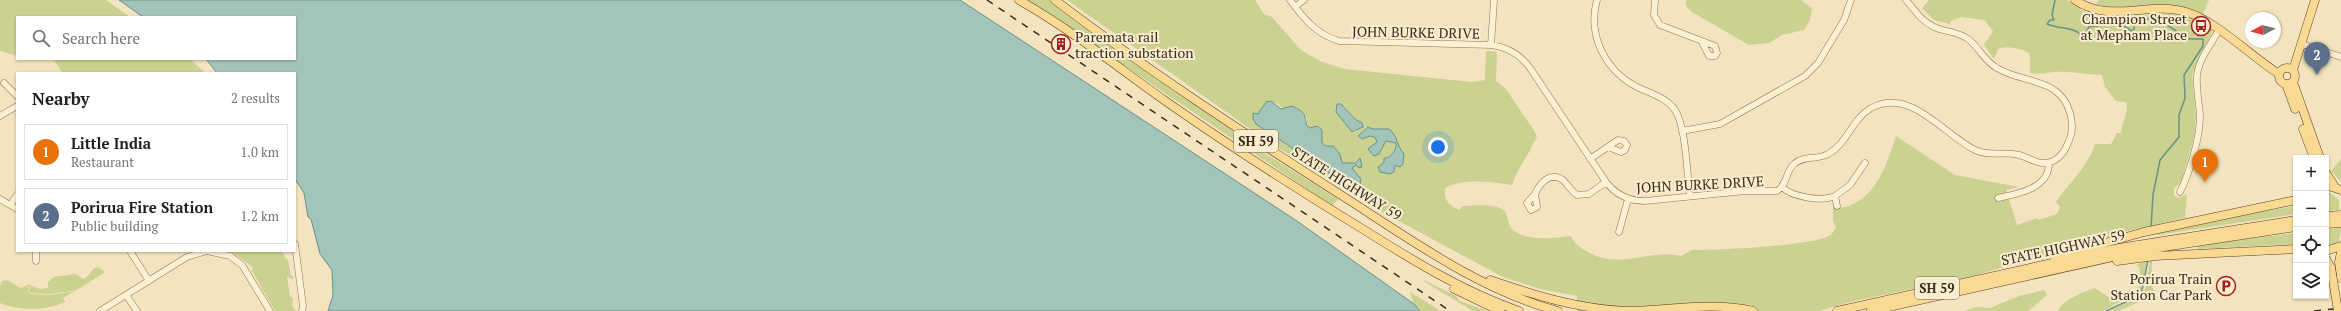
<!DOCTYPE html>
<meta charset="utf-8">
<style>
body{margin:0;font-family:"PT Serif",serif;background:#f6f6f6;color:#202124}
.controls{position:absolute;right:12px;bottom:12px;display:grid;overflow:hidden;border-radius:0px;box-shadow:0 1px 3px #0004}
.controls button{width:36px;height:36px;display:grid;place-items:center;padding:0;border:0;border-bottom:1px solid #e0e0e0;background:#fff;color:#202124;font:20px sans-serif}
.compass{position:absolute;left:2245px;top:12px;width:36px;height:36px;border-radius:50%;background:#fff;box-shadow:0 1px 3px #0004;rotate:263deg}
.you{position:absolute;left:1438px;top:147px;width:14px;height:14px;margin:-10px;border:3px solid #fff;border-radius:50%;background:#1a73e8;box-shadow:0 0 0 6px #1a73e833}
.badge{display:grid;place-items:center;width:26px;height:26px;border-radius:50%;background:#a31e20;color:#fff;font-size:13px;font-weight:700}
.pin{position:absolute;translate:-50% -33px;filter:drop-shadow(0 1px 2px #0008)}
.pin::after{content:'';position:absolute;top:21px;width:14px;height:12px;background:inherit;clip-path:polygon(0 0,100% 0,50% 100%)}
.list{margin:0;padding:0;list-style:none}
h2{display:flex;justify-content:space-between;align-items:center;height:52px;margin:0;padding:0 16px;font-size:17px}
h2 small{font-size:13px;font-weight:400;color:#757577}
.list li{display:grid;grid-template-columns:26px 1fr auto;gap:12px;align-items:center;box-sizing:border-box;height:56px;margin:0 8px 8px;padding:0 8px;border:1px solid #e0e0e0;border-radius:0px}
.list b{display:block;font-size:15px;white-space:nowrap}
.list p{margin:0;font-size:13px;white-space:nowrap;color:#757577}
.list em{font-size:13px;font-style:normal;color:#757577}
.icon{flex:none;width:22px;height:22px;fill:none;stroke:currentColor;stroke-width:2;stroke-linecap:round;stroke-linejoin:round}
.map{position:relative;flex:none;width:2341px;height:311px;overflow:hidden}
.search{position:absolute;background:#fff;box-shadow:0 1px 3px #0004;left:16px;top:16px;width:280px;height:44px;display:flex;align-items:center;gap:10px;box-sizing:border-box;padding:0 14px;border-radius:0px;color:#757577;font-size:15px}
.panel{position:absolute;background:#fff;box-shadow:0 1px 3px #0004;left:16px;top:72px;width:280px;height:180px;border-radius:0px}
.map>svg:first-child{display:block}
.green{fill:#cbd291;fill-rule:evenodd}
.water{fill:#a2c4ba;stroke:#689388}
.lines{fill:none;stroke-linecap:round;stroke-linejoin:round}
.stream{stroke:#689388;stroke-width:1.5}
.minor-casing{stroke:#8d7355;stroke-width:7}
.major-casing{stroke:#5a402a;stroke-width:9}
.minor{stroke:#fcf0d3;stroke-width:6}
.major{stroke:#fad992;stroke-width:8}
.rail{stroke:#3b2b1b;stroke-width:1.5;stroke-dasharray:7 7;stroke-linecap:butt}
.major-bridge-casing{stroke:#5a402a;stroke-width:9;stroke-linecap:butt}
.major-bridge{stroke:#fad992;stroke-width:8}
.labels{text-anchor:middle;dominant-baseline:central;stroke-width:4;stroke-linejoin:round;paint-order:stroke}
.shield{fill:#f9edcf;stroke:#746551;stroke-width:1}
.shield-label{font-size:13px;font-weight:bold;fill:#3b2b1b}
.poi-label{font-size:14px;fill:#3b2b1b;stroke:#f9edcf;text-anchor:end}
.street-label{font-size:14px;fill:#3b2b1b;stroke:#f9edcf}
</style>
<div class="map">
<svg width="2341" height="311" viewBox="0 0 2341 311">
<rect width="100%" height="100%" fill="#f3e3bf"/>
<path class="green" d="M0 0H106L130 17H17V56L0 51Z
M1027 0H1051L1266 154 1338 199 1332 206Z
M1067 0H1255L1264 14 1272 17 1301 50 1322 62 1345 69 1472 82 1485 80 1486 51 1497 52 1496 81 1506 89 1535 132 1537 138C1532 143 1532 148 1528 154 1522 164 1516 173 1512 185 1490 182 1465 178 1445 188 1444 201 1448 204 1459 210L1463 206C1475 206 1493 203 1503 210 1509 214 1507 224 1512 229 1524 242 1556 238 1571 236 1575 244 1578 246 1586 251 1622 271 1645 249 1681 256L1692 250C1716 250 1814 246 1831 235 1833 233 1834 230 1836 227L1833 221V207C1838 207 1845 208 1849 206 1878 195 1887 162 1896 136L1955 175 2019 187 2006 190 2017 225 2038 218 2039 220 2057 214 2060 207 2056 202C2069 183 2088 167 2095 144H2111L2117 133H2121C2122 122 2129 113 2126 102L2116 101 2105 87 2102 75C2089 75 2077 72 2065 72 2052 71 2043 75 2030 73V54C2024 48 2006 46 1998 49L1994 59 1984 45 1993 31 1984 20 1961 17 1951 21 1950 24 1934 20 1922 8 1929 0H2067L2083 11 2098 16 2174 14 2193 19 2213 31 2192 75 2196 116 2194 138 2181 183 2174 188V195L2178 198 2187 194 2185 218 2120 233 1973 276 1850 302 1819 311H1577V296L1540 289 1503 277 1380 211 1266 140ZM1266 102 1278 104 1283 109 1290 106 1307 118 1308 128 1319 127 1322 130V143L1326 146H1333L1339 152 1342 163H1355L1356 159 1358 167 1356 165 1352 168 1358 177 1341 181 1267 132 1253 114H1258ZM1344 107 1355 119 1362 123 1363 127 1353 133 1335 109ZM1367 127 1373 129H1389C1398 136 1397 147 1404 154L1399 167 1395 165 1394 171 1390 174 1382 172 1378 167C1385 162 1397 153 1396 143L1386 141 1382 149 1374 156 1371 147 1377 142 1375 137 1370 136 1360 139 1359 136Z
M1686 0H1801L1812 8 1810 20 1804 30 1782 35 1769 43 1749 45 1692 12 1686 6Z
M2099 0H2209L2202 16C2197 13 2191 9 2185 8 2156 0 2124 12 2095 6Z
M53 59H190L205 73H63Z
M2341 159V181L2331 171Z
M2326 189 2339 200V210L2326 211Z
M2296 206V214L2157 235 2156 230Z
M2341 228 2339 242 2326 246V229Z
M2296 233V244L2198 249 2197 245Z
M230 251H279L284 254 285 258 288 260 291 276H293V279L287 277 290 296 293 298 292 306 296 311H275L252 271 253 267Z
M2147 261 2140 294 2128 297 2103 311H2058C2061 301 2085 291 2095 288L2113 300 2132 289 2137 291 2141 277 2139 267 2136 265Z
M2150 261H2152V287L2158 298 2141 301 2119 311H2109L2144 295Z
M98 267 105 272 77 290 51 294 29 293 30 285 40 289 48 288V282L54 277 76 274 83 279 89 275 94 268Z
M7 280 21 288 30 284 28 292 30 294 51 295 75 291 63 298 65 302C45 311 19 311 0 303V285L2 281Z
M1424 280 1456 296 1460 301 1487 311H1473L1425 282Z
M2044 290 2047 295 2028 311H1963L1977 307 1990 308 2019 296Z
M1410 292 1441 311H1420L1414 304Z"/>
<path class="water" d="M119 0H960L1297 221 1414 304 1420 311H328L333 295 332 270 320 254 311 219 308 217 304 193 295 179V73H217L206 59H295V17H143Z
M1271 101 1281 109 1292 106C1306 113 1304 113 1307 126L1310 128 1317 126 1322 130V143L1326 146H1333L1340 154 1342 163H1355L1360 158 1362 167 1359 168 1356 165 1352 168 1361 179 1360 187 1349 186 1256 124 1253 119V113L1258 114 1266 102Z
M1337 104H1341L1355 119 1362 123 1363 127 1352 132 1336 112Z
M1368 127 1373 129H1389C1398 136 1397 147 1404 154L1403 164 1400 167 1395 165 1394 172 1390 174 1380 172 1378 167 1384 162V158C1390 159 1397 150 1396 143L1386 141 1379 154 1374 156 1368 149 1377 142 1375 137 1370 136 1362 139 1358 136Z"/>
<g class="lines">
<path class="stream" d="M2055 0 2052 15 2054 20H2050L2047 24C2058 29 2074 27 2080 34L2086 32 2089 27C2102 25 2122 20 2131 31L2134 29 2135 20 2156 18 2189 39H2203V46L2184 75 2185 98 2179 115V137L2160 160 2153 195 2151 227
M2106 311 2141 295 2148 260"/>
<g class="minor-casing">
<path id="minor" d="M1290 0C1304 19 1316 34 1339 41L1491 45C1507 47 1520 54 1530 68L1606 182C1616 195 1629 201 1645 201L1745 191H1777C1788 184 1785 172 1794 164 1803 155 1818 160 1828 154 1847 144 1852 119 1871 108 1911 87 1944 135 1975 150 1990 157 2004 151 2019 155 2027 157 2034 162 2042 163 2055 164 2064 154 2068 143 2073 133 2073 123 2070 113 2060 77 2023 84 1997 68 1984 61 1979 47 1968 39 1957 31 1945 32 1934 27 1921 21 1915 10 1906 0
M1597 0C1587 36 1606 72 1639 88 1652 94 1667 98 1675 110 1686 126 1687 175 1690 196
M1655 0 1654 15 1660 25 1715 46 1717 53 1715 56H1709L1702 42
M1295 7 1304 0
M2302 44 2341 57
M1491 45 1494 0
M4 83 17 96
M0 116 17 106
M1682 131 1720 124 1805 76 1818 63 1844 20 1851 0
M1590 159 1618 140 1624 141 1627 145 1625 150 1621 152 1608 147
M1782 187C1792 197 1822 202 1835 196L1837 206
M2180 192C2190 172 2200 138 2200 115 2199 102 2196 88 2197 75 2199 59 2211 44 2219 30
M1535 194C1540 183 1550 171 1563 180 1568 185 1571 191 1577 195L1589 194 1606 182
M1535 194 1537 207 1531 210 1527 203Z
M1835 196 1850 185 1865 163
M1998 198C2017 194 2049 189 2049 163
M0 199 17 209
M11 204 17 195
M1619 232 1628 199
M295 244 303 306 302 311
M36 251V261
M130 251 149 281
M126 295 137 311
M100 311 187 257 207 251 230 256 242 265 270 311"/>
</g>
<g class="major-casing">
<path id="major" d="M1019 0C1070 29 1116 66 1164 100 1228 145 1294 187 1361 228 1412 260 1462 291 1519 311
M1055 0C1147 70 1244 133 1341 195 1410 239 1479 290 1558 311
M2075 0C2110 24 2148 1 2186 12 2215 20 2252 57 2279 74
M2279 76a8 8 0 1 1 16 0a8 8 0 1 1-16 0Z
M2293 70 2315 0
M2293 82 2320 158
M2286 84 2295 109
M2303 129 2314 158
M2326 173 2335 187
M2326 185 2341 190
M2326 216 2341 215
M2326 224 2341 223
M2326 251 2341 246
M2341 252 2339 262 2341 278
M2054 257 2144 232 2296 200
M2326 259 2331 268
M2117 261 2155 256 2296 249
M1490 280C1534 295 1578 309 1626 311 1667 311 1712 301 1753 311
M1454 289 1500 311
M1837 311 2119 248 2296 220
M1871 311 2144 250 2296 227"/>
</g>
<use href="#minor" class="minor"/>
<use href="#major" class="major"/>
<path class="rail" d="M987 0 1450 311
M2314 311 2341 308"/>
<g class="major-bridge-casing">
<path id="major-bridge" d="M2331 268 2338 311"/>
</g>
<use href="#major-bridge" class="major-bridge"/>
</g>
<defs>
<g id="bus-ring" transform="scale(1)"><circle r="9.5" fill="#f9edcf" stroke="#a31e20" stroke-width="1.5"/><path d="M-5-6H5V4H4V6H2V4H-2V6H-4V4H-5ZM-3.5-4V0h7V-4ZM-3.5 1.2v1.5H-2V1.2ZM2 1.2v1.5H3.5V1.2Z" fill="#a31e20"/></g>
<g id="building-ring" transform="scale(1)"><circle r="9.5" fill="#f9edcf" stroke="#a31e20" stroke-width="1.5"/><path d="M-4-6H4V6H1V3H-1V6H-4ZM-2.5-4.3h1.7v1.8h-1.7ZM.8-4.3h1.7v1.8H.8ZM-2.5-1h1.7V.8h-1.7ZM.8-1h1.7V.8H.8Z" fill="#a31e20"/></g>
<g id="parking-ring" transform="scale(1)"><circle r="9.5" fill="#f9edcf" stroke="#a31e20" stroke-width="1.5"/><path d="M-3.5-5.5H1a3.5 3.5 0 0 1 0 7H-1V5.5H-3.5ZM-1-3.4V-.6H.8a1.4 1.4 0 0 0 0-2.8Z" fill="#a31e20"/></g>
</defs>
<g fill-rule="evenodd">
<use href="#bus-ring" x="2201" y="26"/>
<use href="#building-ring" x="1061" y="44"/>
<use href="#parking-ring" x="2226" y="286"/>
</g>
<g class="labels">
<g class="shield">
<rect x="1234" y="130" width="44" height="22" rx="3"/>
<rect x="1915" y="277" width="44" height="22" rx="3"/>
</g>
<g class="shield-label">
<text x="1256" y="141">SH 59</text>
<text x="1937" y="288">SH 59</text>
</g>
<g class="poi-label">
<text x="2187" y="18">Champion Street<tspan x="2187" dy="16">at Mepham Place</tspan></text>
<text x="1075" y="36" text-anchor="start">Paremata rail<tspan x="1075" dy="16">traction substation</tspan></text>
<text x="2212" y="278">Porirua Train<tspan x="2212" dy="16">Station Car Park</tspan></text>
</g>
<g class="street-label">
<text transform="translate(1416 32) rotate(1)">JOHN BURKE DRIVE</text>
<text transform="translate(1347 183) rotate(32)">STATE HIGHWAY 59</text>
<text transform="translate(1700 184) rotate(-3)">JOHN BURKE DRIVE</text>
<text transform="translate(2063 247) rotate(-12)">STATE HIGHWAY 59</text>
</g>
</g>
</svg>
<div class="controls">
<button>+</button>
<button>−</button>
<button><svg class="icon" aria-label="locate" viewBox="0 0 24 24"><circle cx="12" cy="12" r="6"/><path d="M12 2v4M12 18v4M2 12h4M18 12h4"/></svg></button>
<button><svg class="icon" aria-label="layers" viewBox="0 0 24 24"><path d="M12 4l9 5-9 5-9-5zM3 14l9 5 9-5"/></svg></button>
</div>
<svg class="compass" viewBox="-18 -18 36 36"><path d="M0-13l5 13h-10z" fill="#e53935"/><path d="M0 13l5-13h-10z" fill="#757577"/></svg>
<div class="you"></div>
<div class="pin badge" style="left:2205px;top:182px;background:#e8710a">1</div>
<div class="pin badge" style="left:2317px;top:75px;background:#5c6f8a">2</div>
<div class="search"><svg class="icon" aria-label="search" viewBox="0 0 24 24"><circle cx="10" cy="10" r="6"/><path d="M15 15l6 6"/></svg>Search here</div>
<section class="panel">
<h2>Nearby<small>2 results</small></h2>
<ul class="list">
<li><span class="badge" style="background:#e8710a">1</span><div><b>Little India</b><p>Restaurant</p></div><em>1.0 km</em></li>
<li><span class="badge" style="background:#5c6f8a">2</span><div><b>Porirua Fire Station</b><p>Public building</p></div><em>1.2 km</em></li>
</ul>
</section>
</div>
